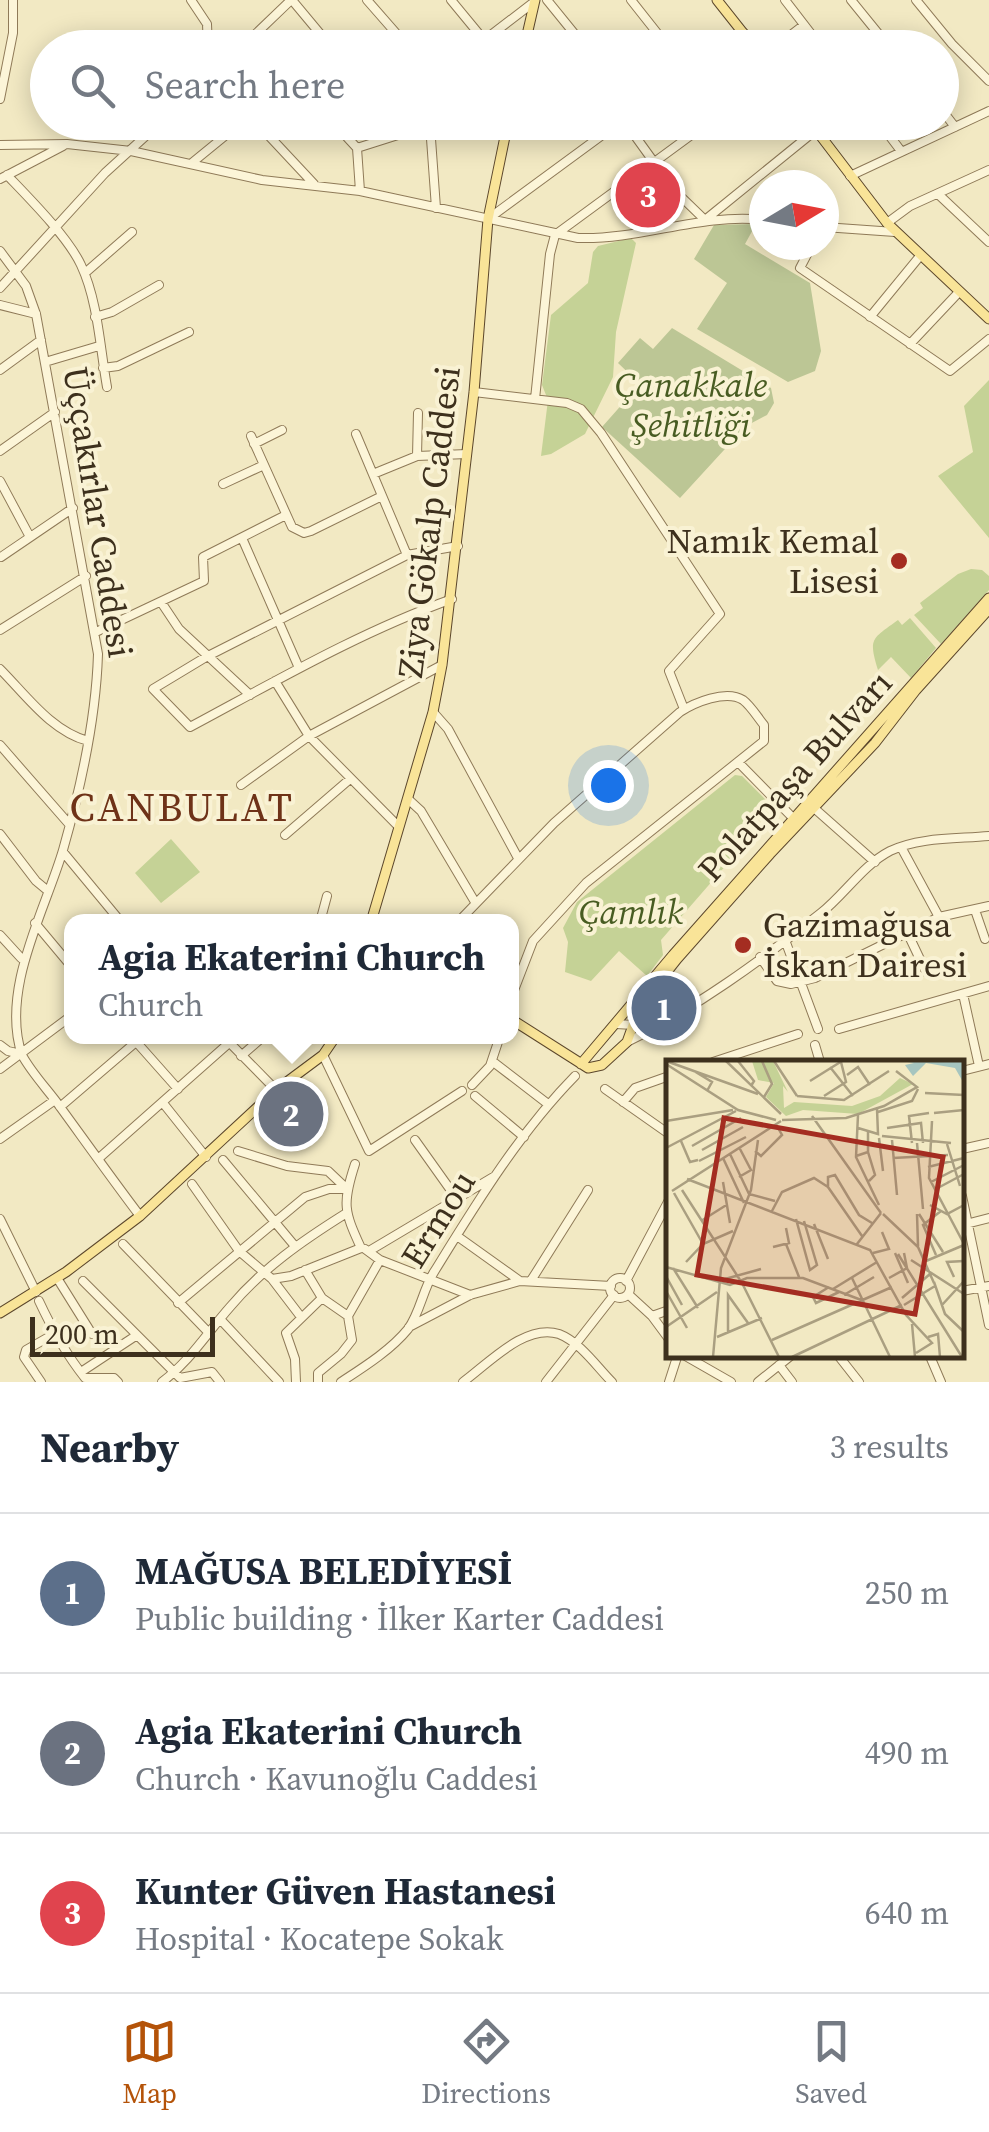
<!DOCTYPE html>
<meta charset="utf-8">
<style>
body{margin:0;font-family:"Source Serif 4",serif;background:#f6f6f7;color:#1f2937}
.compass{position:absolute;left:749px;top:170px;width:90px;height:90px;border-radius:50%;background:#fff;box-shadow:0 5px 25px #0003;rotate:80deg}
.scale{position:absolute;left:30px;bottom:25px;width:185px;box-sizing:border-box;padding-left:10px;border:5px solid #3d301d;border-top:0;font-size:28px;line-height:35px;white-space:nowrap;color:#3d301d;-webkit-text-stroke:8px #f9f2d4;paint-order:stroke}
.you{position:absolute;left:608px;top:785px;width:35px;height:35px;margin:-25px;border:8px solid #fff;border-radius:50%;background:#1a73e8;box-shadow:0 0 0 15px #1a73e833}
.badge{display:grid;place-items:center;width:65px;height:65px;border-radius:50%;background:#b45309;color:#fff;font-size:32px;font-weight:700}
.pin{position:absolute;translate:-50% -50%;border:5px solid #fff;box-shadow:0 2px 10px #0006}
.popup{position:absolute;left:64px;top:914px;width:455px;height:130px;box-sizing:border-box;display:grid;place-content:center;border-radius:20px;background:#fff;filter:drop-shadow(0 2px 8px #0005);font-size:32px;white-space:nowrap;color:#747a83}
.popup b{font-size:38px;color:#1f2937}
.popup::after{content:'';position:absolute;left:50%;top:100%;margin-left:-20px;border:20px solid transparent;border-top-color:#fff}
.list{margin:0;padding:0;list-style:none}
h2{display:flex;justify-content:space-between;align-items:center;height:130px;margin:0;padding:0 40px;font-size:42px}
h2 small{font-size:32px;font-weight:400;color:#747a83}
.list li{display:grid;grid-template-columns:65px 1fr auto;gap:30px;align-items:center;box-sizing:border-box;height:160px;padding:0 40px;border-top:2px solid #e0e1e3}
.list b{display:block;font-size:38px;white-space:nowrap}
.list p{margin:0;font-size:32px;white-space:nowrap;color:#747a83}
.list em{font-size:32px;font-style:normal;color:#747a83}
.icon{flex:none;width:55px;height:55px;fill:none;stroke:currentColor;stroke-width:2;stroke-linecap:round;stroke-linejoin:round}
.map{position:relative;flex:none;width:989px;height:1382px;overflow:hidden}
.search{position:absolute;background:#fff;box-shadow:0 5px 25px #0003;left:30px;right:30px;top:30px;height:110px;display:flex;align-items:center;gap:25px;box-sizing:border-box;padding:0 35px;border-radius:55px;color:#747a83;font-size:38px}
.sheet{height:610px;background:#fff}
nav{display:flex;justify-content:space-around;align-items:center;box-sizing:border-box;height:140px;border-top:2px solid #e0e1e3;background:#fff;font-size:28px;color:#747a83}
nav a{display:grid;justify-items:center;gap:5px}
nav .on{color:#b45309}
.map>svg:first-child{display:block}
.green{fill:#c5d296}
.cemetery{fill:#bcc695}
.lines{fill:none;stroke-linecap:round;stroke-linejoin:round}
.minor-casing{stroke:#8f7a58;stroke-width:10}
.major-casing{stroke:#5c472c;stroke-width:11}
.minor{stroke:#fcf5d8;stroke-width:8}
.major{stroke:#f9e498;stroke-width:9}
.poi-dot{fill:#a42d21;stroke:#f9f2d4;stroke-width:4}
.labels{text-anchor:middle;dominant-baseline:central;stroke-width:8;stroke-linejoin:round;paint-order:stroke}
.park-label{font-size:35px;font-style:italic;fill:#485c22;stroke:#f9f2d4}
.street-label{font-size:35px;fill:#3d301d;stroke:#f9f2d4}
.poi-label{font-size:35px;fill:#3d301d;stroke:#f9f2d4;text-anchor:end}
.quarter-label{font-size:40px;letter-spacing:2.5px;fill:#6e3218;stroke:#f9f2d4}
.inset-road{fill:none;stroke:#aa9f81;stroke-width:2.5}
.view{fill:#a42d21;fill-opacity:0.15;stroke:#a42d21;stroke-width:5}
.inset-edge{fill:none;stroke:#3d301d;stroke-width:5}
</style>
<div class="map">
<svg width="989" height="1382" viewBox="0 0 989 1382">
<rect width="100%" height="100%" fill="#f2e9c3"/>
<path class="green" d="M631 238 636 243 616 332 613 377 585 434 551 454 541 456 548 400 542 385 551 315 588 283 593 252 598 246Z
M989 380V538L938 476 973 452 964 406Z
M971 569 982 570 989 576V590L941 644 914 615 923 608 920 603 958 574Z
M910 618 936 648 911 678 891 657 878 670C868 638 872 639 898 620L902 625Z
M735 775 742 776 767 801 753 816 761 825 661 940 663 955 647 976 619 951 591 981 565 972 568 942 563 928 577 902Z
M171 839 200 872 161 903 135 873Z"/>
<path class="cemetery" d="M756 224 745 244 810 283 821 351 815 371 788 382 697 329 727 283 694 259 714 225Z
M672 328 771 388 774 403 767 415 746 426 680 498 602 427 640 384 618 363 640 338 653 349Z"/>
<g class="lines">
<g class="minor-casing">
<path id="minor" d="M191 0 207 24 208 48
M292 0 332 48
M367 0 409 48
M451 0 484 40
M547 0 586 48
M631 0 669 48
M785 0 822 48
M851 0 890 48
M916 0 952 44 989 81
M241 48 291 0
M474 48 534 2
M723 48 744 33
M774 48 804 25
M0 99 13 33V0
M942 110 955 127
M256 122 314 184
M333 122 357 148
M625 122 674 190 705 220 816 130
M879 122 901 151
M430 125 436 208
M0 145 67 144 131 151 262 180 360 191 578 238C642 240 700 213 764 220
M357 148 439 122
M357 148 360 191
M193 162 242 122
M7 175C29 198 68 237 81 265 98 301 100 348 107 387
M850 176 989 111
M0 179 63 146
M938 194 989 242
M488 219 620 122
M887 223 910 206 989 170
M824 227 895 232
M812 245 800 268 950 371 989 339
M0 251 26 286 36 314 98 654C96 719 81 787 63 850 45 911 0 990 22 1055 31 1072 47 1089 58 1104 85 1141 112 1179 140 1216
M85 273 132 232
M0 288 105 173 161 122
M0 305 36 314
M95 317 112 312 159 285
M870 317 920 256
M910 344 959 292
M45 362 99 346
M103 368 118 366 189 332
M0 370 41 340
M474 392 567 403 581 409 601 433 720 614 669 671 684 709
M535 399 550 254 555 235 709 122
M356 434 407 555
M251 436 292 527 304 533 311 531 382 496
M254 444 282 430
M0 451 55 412
M417 456 418 413
M373 474 417 456 467 454
M0 481 30 537
M223 484 264 465
M242 538 299 668
M1 557 73 508
M452 599C360 632 276 681 190 727L153 689 206 657 407 555 458 546
M161 602 179 629 250 695
M0 630 86 576
M96 632 204 581 203 557 286 515
M0 669C26 695 51 731 88 741
M275 681 309 736 398 826
M433 712 448 729 518 858
M0 745 69 824
M739 763 793 818
M241 785 309 736 442 665
M408 799 421 811 475 902
M814 808 875 862
M0 834 36 881 48 891
M285 835 350 779
M901 847 939 917 989 906
M63 852 121 922
M975 910 985 939
M320 922 327 896
M458 922 554 823 680 712C694 703 726 689 743 700 751 706 758 718 764 725V741L586 883 533 941 511 998
M35 923 71 966
M908 934 926 972
M0 935 21 958
M785 940 818 1029
M760 957 777 981 791 984 815 978 939 917
M963 994 979 1066
M616 1024 651 1026
M839 1029 989 986
M131 1036 178 1089
M223 1036 276 1090
M627 1042C696 1008 760 961 821 913 844 895 863 865 890 851 919 837 957 839 989 836
M0 1045 8 1051 21 1054
M815 1045 820 1062
M323 1055 369 1151 462 1091
M241 1056 264 1036
M492 1061 548 1104
M713 1062 798 1034
M0 1069 71 1016
M962 1071 989 1064
M472 1085 490 1066 500 1036
M605 1089 669 1134
M475 1096 524 1137
M623 1102 635 1088 669 1076
M163 1103 206 1157
M60 1107 143 1036
M0 1139 55 1100
M415 1140 457 1199
M962 1149 989 1143
M238 1151 287 1166 328 1171 347 1189
M98 1159 229 1043
M223 1160 294 1245
M355 1164C342 1204 344 1211 361 1248
M192 1184 239 1251 272 1279 291 1276 361 1248
M962 1196 989 1325
M0 1219 36 1292
M962 1225 989 1218
M457 1236 520 1281
M123 1244 209 1333
M365 1249 380 1260 470 1295
M369 1251 495 1176
M305 1270 322 1298 348 1316
M57 1278 92 1334
M610 1288a10 10 0 1 1 20 0a10 10 0 1 1-20 0Z
M272 1279 301 1317
M532 1279 588 1190
M83 1281 180 1378 212 1372 220 1382
M626 1281 669 1200
M962 1291 989 1286
M628 1294 652 1316 669 1339
M39 1301C52 1329 66 1354 85 1378H114L118 1382
M178 1303 305 1197 329 1189H347
M652 1316 669 1310
M220 1319 279 1382
M409 1327 470 1295 520 1281 611 1286
M682 1354 731 1382
M837 1354 859 1382
M929 1354 941 1382
M779 1365 792 1382
M81 1372 137 1335
M41 1382 24 1357 26 1350 54 1334
M162 1382C190 1361 207 1333 230 1307 263 1268 302 1241 345 1214
M296 1382 295 1359 286 1333 322 1298
M318 1382V1373L341 1354 352 1340 348 1316 380 1260
M341 1382C364 1367 391 1350 408 1329 420 1313 423 1289 434 1272 476 1204 519 1133 575 1076
M463 1382C488 1364 525 1323 559 1334 580 1342 597 1367 612 1382
M546 1382 614 1295
M669 1382 678 1354
M758 1382 793 1354"/>
</g>
<g class="major-casing">
<path id="major" d="M717 0 755 48
M524 48 535 0
M810 122 887 223 989 319
M371 922 433 712 442 665 474 392 488 219 508 122
M638 1012 648 1026
M511 1019 588 1068 602 1065 627 1042 640 1006 677 959 770 854 875 743 916 690 989 609
M581 1064 673 955 989 598
M0 1313 66 1272 140 1216 276 1090 323 1055 336 1036"/>
</g>
<use href="#minor" class="minor"/>
<use href="#major" class="major"/>
</g>
<g class="poi-dot">
<circle cx="899" cy="561" r="10"/>
<circle cx="743" cy="945" r="10"/>
</g>
<g class="labels">
<g class="park-label">
<text x="691" y="385">Çanakkale<tspan x="691" dy="40">Şehitliği</tspan></text>
<text x="631" y="912">Çamlık</text>
</g>
<g class="street-label">
<text transform="translate(98 512) rotate(81)">Üççakırlar Caddesi</text>
<text transform="translate(429 522) rotate(-83)">Ziya Gökalp Caddesi</text>
<text transform="translate(795 776) rotate(-48)">Polatpaşa Bulvarı</text>
<text transform="translate(438 1219) rotate(-58)">Ermou</text>
</g>
<g class="poi-label">
<text x="879" y="541">Namık Kemal<tspan x="879" dy="40">Lisesi</tspan></text>
<text x="763" y="925" text-anchor="start">Gazimağusa<tspan x="763" dy="40">İskan Dairesi</tspan></text>
</g>
<g class="quarter-label">
<text x="182" y="807">CANBULAT</text>
</g>
</g>
<g transform="translate(666 1060)">
<rect width="298" height="298" fill="#f2e9c3"/>
<path d="M86 1H107L122 32 117 26 118 48 128 42 186 46 214 36 234 18 247 24 192 54 137 50 120 56 100 37 108 23 92 20Z" fill="#c5d296"/>
<path d="M235 1H297V22L289 8 260 3 247 16 239 5 248 3Z" fill="#a6c5bf"/>
<path class="inset-road" d="M0 1 92 34M60 1 115 54M72 1 88 21 85 26M96 1 106 24 98 37M108 1 131 36M0 4 72 50 110 60M164 7 187 36M28 11 46 22 41 31M181 15 192 7 204 25M144 21 176 1M259 33 298 35M131 36 178 40 223 11M158 36 180 22 175 2M212 52 246 41 252 29M268 53 298 50M192 55 190 97 213 145M146 56 215 153M116 60 180 58 218 46 251 27 230 11M0 61 67 50M266 61 263 118 298 184M192 68 212 74 211 49M221 68 255 63 257 83M216 76 285 83M213 78 217 111M226 80 231 135M15 81 24 102 32 100M246 83 243 56 263 53M251 83 257 149M281 84 294 126M26 86 75 58M0 88 70 51M36 90 77 67M89 91 95 96 116 75 111 66M202 92 209 115 203 121M64 94 83 134 109 141M190 96 202 92V71M57 98 78 143M227 98 282 95M33 101 80 77M262 107 298 98M73 117 85 110 74 89M21 119 204 190 240 255 266 283 250 293M57 122 64 163M265 122 298 105M16 130 76 223 113 297M268 130 298 114M6 131 115 61M8 133 37 184M264 145 281 154 298 145M106 151 116 132 148 118 162 127M217 154 252 187 268 223M251 154 252 186M253 154 277 192M130 159 144 210 151 205 138 161M35 161 62 144M148 164 162 199M196 176 162 127V117L169 115 193 155 206 163M120 184 133 217M191 184 215 153M107 187 123 183 120 168M207 193 223 189 216 172M229 193 242 223M232 194 296 297M270 195 257 165 275 151M245 200 298 234M260 201 298 185M20 202 37 184 67 171M0 207 64 225 81 218H137L198 241M7 208 32 248M288 217 281 202 298 201M1 218 16 245M186 218 224 297M223 218 241 208 238 193M59 219 95 209M268 222 279 254 298 272M163 227 147 237 150 243 173 232M167 229 211 202M0 231 21 268M178 235 208 217M236 238 264 214M238 245 269 226M276 245 298 221M246 264 249 297M0 267 51 232M62 272V235L82 263M51 277 96 258M262 277 272 274 274 297M106 280 226 227M47 297 55 208 85 130 92 80M126 297 236 245"/>
<path class="view" d="M58 58 277 97 249 254 31 215Z"/>
<rect width="298" height="298" class="inset-edge"/>
</g>
</svg>
<svg class="compass" viewBox="-18 -18 36 36"><path d="M0-13l5 13h-10z" fill="#e53935"/><path d="M0 13l5-13h-10z" fill="#747a83"/></svg>
<div class="scale">200 m</div>
<div class="you"></div>
<div class="pin badge" style="left:664px;top:1008px;background:#5c6f8a">1</div>
<div class="pin badge" style="left:291px;top:1114px;background:#6b7280">2</div>
<div class="popup"><b>Agia Ekaterini Church</b>Church</div>
<div class="pin badge" style="left:648px;top:195px;background:#e0444e">3</div>
<div class="search"><svg class="icon" aria-label="search" viewBox="0 0 24 24"><circle cx="10" cy="10" r="6"/><path d="M15 15l6 6"/></svg>Search here</div>
</div>
<section class="sheet">
<h2>Nearby<small>3 results</small></h2>
<ul class="list">
<li><span class="badge" style="background:#5c6f8a">1</span><div><b>MAĞUSA BELEDİYESİ</b><p>Public building · İlker Karter Caddesi</p></div><em>250 m</em></li>
<li><span class="badge" style="background:#6b7280">2</span><div><b>Agia Ekaterini Church</b><p>Church · Kavunoğlu Caddesi</p></div><em>490 m</em></li>
<li><span class="badge" style="background:#e0444e">3</span><div><b>Kunter Güven Hastanesi</b><p>Hospital · Kocatepe Sokak</p></div><em>640 m</em></li>
</ul>
</section>
<nav>
<a class="on"><svg class="icon" aria-label="map" viewBox="0 0 24 24"><path d="M3 6l6-2 6 2 6-2v14l-6 2-6-2-6 2zM9 4v14M15 6v14"/></svg>Map</a>
<a><svg class="icon" aria-label="directions" viewBox="0 0 24 24"><path d="M12 3l9 9-9 9-9-9zM9 14v-3h6M13 9l2 2-2 2"/></svg>Directions</a>
<a><svg class="icon" aria-label="saved" viewBox="0 0 24 24"><path d="M7 4h10v16l-5-4-5 4z"/></svg>Saved</a>
</nav>
